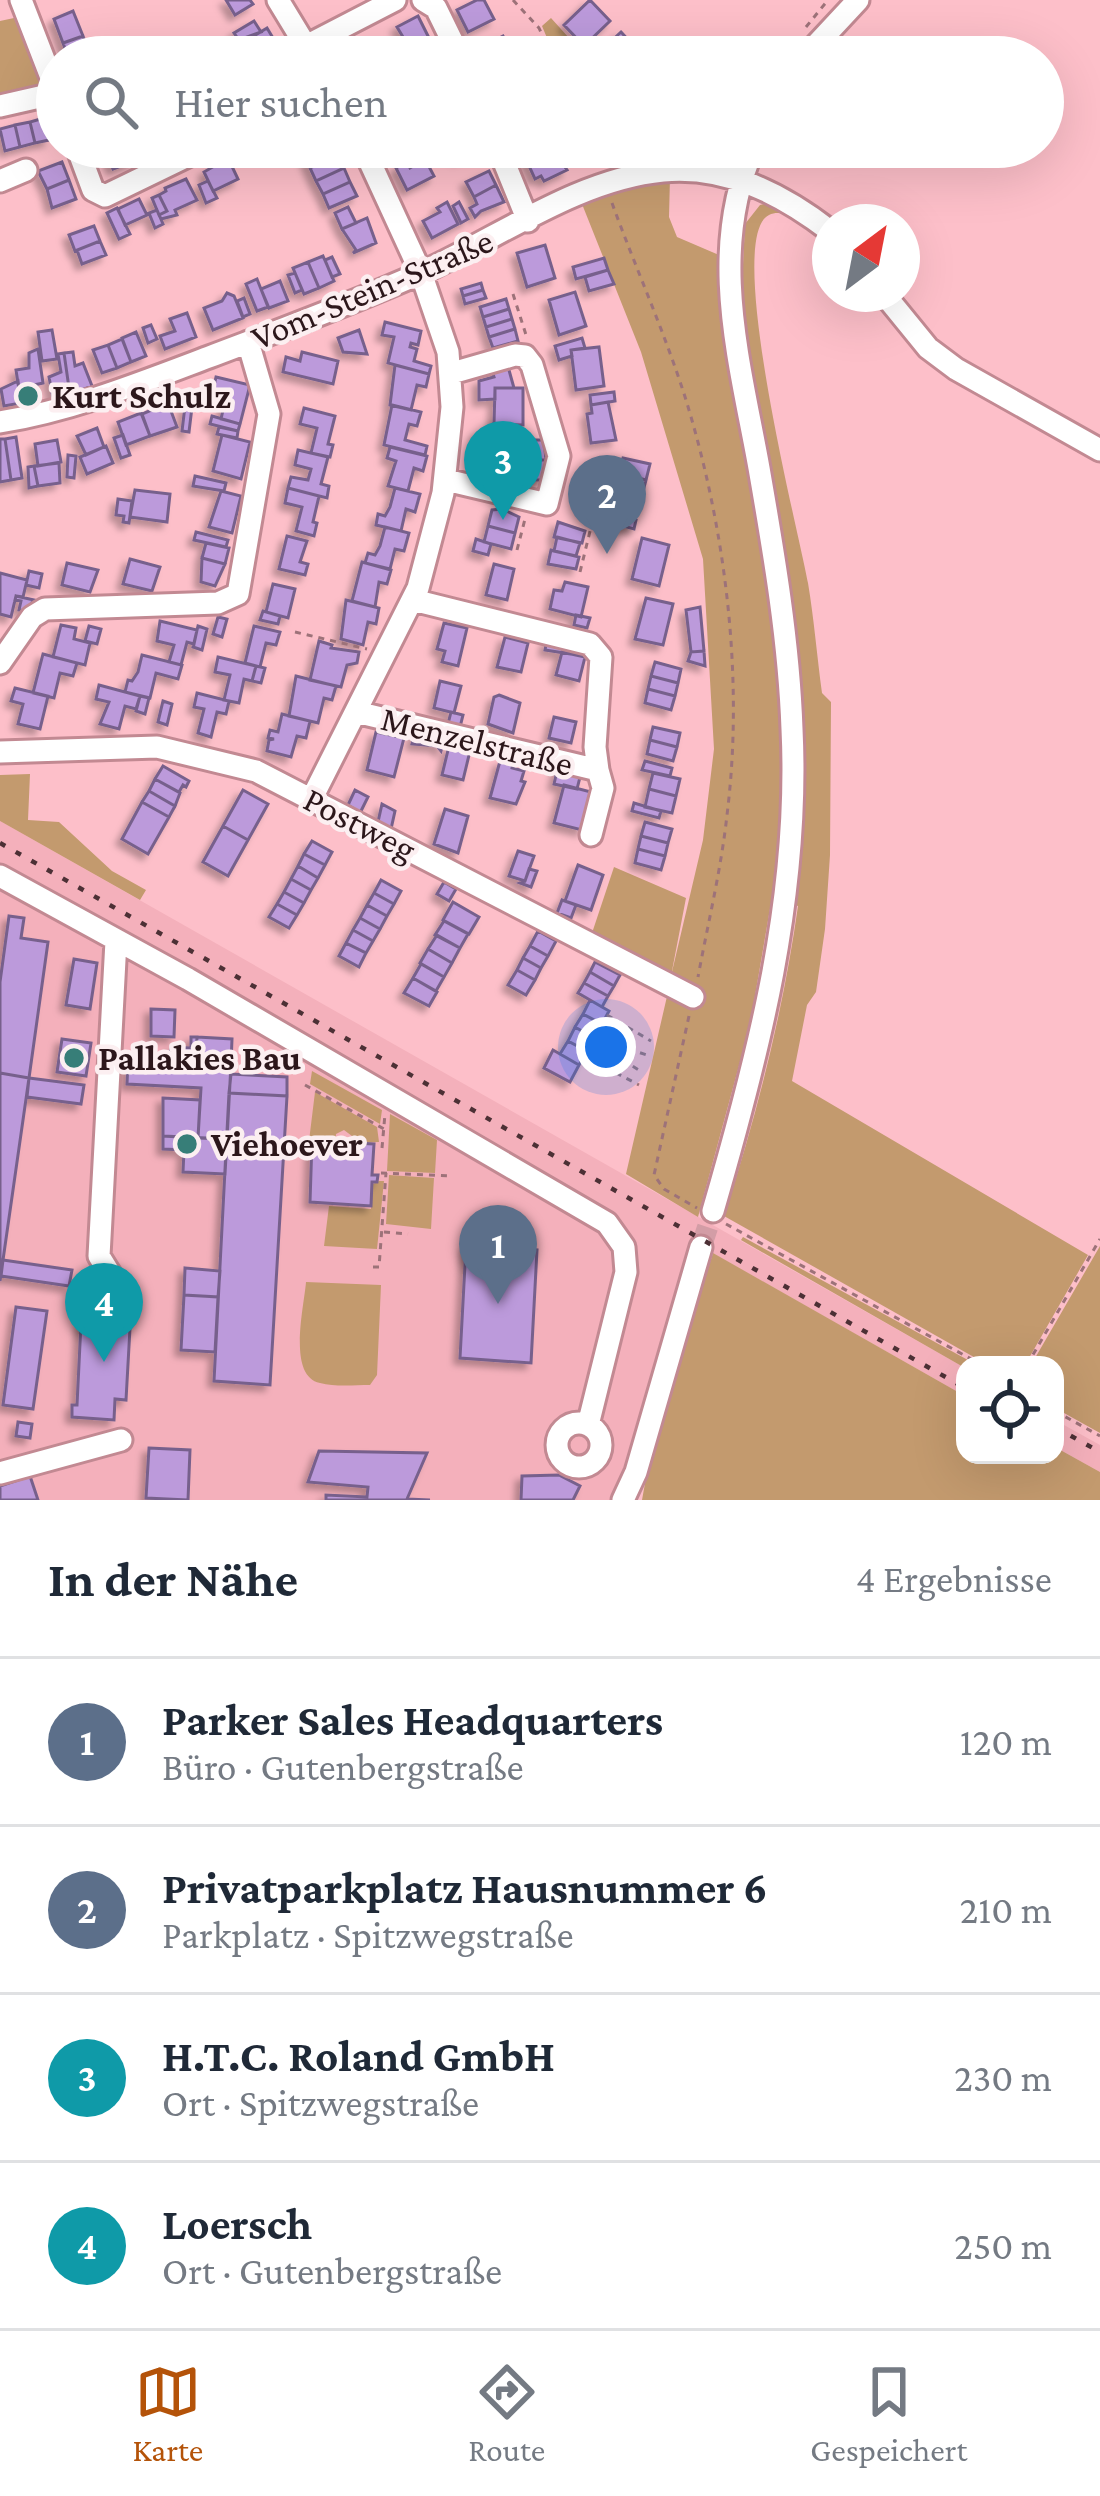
<!DOCTYPE html>
<html lang="de">
<meta charset="utf-8">
<style>
body{margin:0;font-family:"Crimson Pro",serif;background:#f2f2f3;color:#1f2937}
.controls{position:absolute;right:36px;bottom:36px;display:grid;overflow:hidden;border-radius:24px;box-shadow:0 12px 48px #0002}
.controls button{width:108px;height:108px;display:grid;place-items:center;padding:0;border:0;border-bottom:3px solid #e0e1e3;background:#fff;color:#1f2937;font:60px sans-serif}
.compass{position:absolute;left:812px;top:204px;width:108px;height:108px;border-radius:50%;background:#fff;box-shadow:0 12px 48px #0002;rotate:32deg}
.you{position:absolute;left:606px;top:1047px;width:42px;height:42px;margin:-30px;border:9px solid #fff;border-radius:50%;background:#1a73e8;box-shadow:0 0 0 18px #1a73e833}
.badge{display:grid;place-items:center;width:78px;height:78px;border-radius:50%;background:#b45309;color:#fff;font-size:39px;font-weight:700}
.pin{position:absolute;translate:-50% -99px;filter:drop-shadow(0 3px 6px #0008)}
.pin::after{content:'';position:absolute;top:63px;width:42px;height:36px;background:inherit;clip-path:polygon(0 0,100% 0,50% 100%)}
.list{margin:0;padding:0;list-style:none}
h2{display:flex;justify-content:space-between;align-items:center;height:156px;margin:0;padding:0 48px;font-size:51px}
h2 small{font-size:39px;font-weight:400;color:#747a83}
.list li{display:grid;grid-template-columns:78px 1fr auto;gap:36px;align-items:center;box-sizing:border-box;height:168px;padding:0 48px;border-top:3px solid #e0e1e3}
.list b{display:block;font-size:45px;white-space:nowrap}
.list p{margin:0;font-size:39px;white-space:nowrap;color:#747a83}
.list em{font-size:39px;font-style:normal;color:#747a83}
.icon{flex:none;width:66px;height:66px;fill:none;stroke:currentColor;stroke-width:2;stroke-linecap:round;stroke-linejoin:round}
.map{position:relative;flex:none;width:1100px;height:1500px;overflow:hidden}
.search{position:absolute;background:#fff;box-shadow:0 12px 48px #0002;left:36px;right:36px;top:36px;height:132px;display:flex;align-items:center;gap:30px;box-sizing:border-box;padding:0 42px;border-radius:66px;color:#747a83;font-size:45px}
.sheet{height:828px;background:#fff}
nav{display:flex;justify-content:space-around;align-items:center;box-sizing:border-box;height:168px;border-top:3px solid #e0e1e3;background:#fff;font-size:33px;color:#747a83}
nav a{display:grid;justify-items:center;gap:6px}
nav .on{color:#b45309}
.map>svg:first-child{display:block}
.built{fill:#f4b0bb}
.green{fill:#c39a6e}
.building{fill:#bc9adb;stroke:#77618c;stroke-width:3;filter:url(#shadow)}
.lines{fill:none;stroke-linecap:round;stroke-linejoin:round}
.minor-tunnel{stroke:#d39da6;stroke-width:21;stroke-dasharray:21 10;stroke-linecap:butt}
.minor-casing{stroke:#c28992;stroke-width:27}
.path{stroke:#9d7279;stroke-width:3;stroke-dasharray:6 6;stroke-linecap:butt}
.minor{stroke:#fff;stroke-width:21}
.rail{stroke:#4c3035;stroke-width:4.5;stroke-dasharray:6 12;stroke-linecap:butt}
.poi-dot{fill:#377e78;stroke:#fceff1;stroke-width:4.5}
.labels{text-anchor:middle;dominant-baseline:central;stroke-width:9;stroke-linejoin:round;paint-order:stroke}
.street-label{font-size:36px;fill:#2c171b;stroke:#fceff1}
.poi-label{font-size:36px;font-weight:bold;fill:#2c171b;stroke:#fceff1;text-anchor:start}
</style>
<div class="map">
<svg width="1100" height="1500" viewBox="0 0 1100 1500">
<defs>
<filter id="shadow"><feDropShadow dx="-5.5" dy="5.5" stdDeviation="3" flood-color="#0004"/></filter>
</defs>
<rect width="100%" height="100%" fill="#fdbfc9"/>
<path class="built" d="M0 821 965 1368V1396L691 1241 619 1500H0Z
M1055 1420 1100 1445V1472L1055 1447Z"/>
<path class="green" d="M14 18 42 84 0 97V21Z
M551 18 579 49 577 57H555L542 26Z
M678 147H740C716 172 671 163 638 166Z
M670 177 669 217 677 237 719 255 721 327 758 504 777 634 785 777 777 903H771L750 1025 698 1217 626 1174 671 979 592 933 614 867 686 898 671 976 703 840 714 749 703 559 641 352 582 204 603 192 635 186 639 180Z
M773 202 830 240V249C816 236 790 205 769 215 723 237 799 533 808 583 814 619 817 656 822 693L831 702 830 855 825 929 816 992 807 1005 792 1081 1088 1255 1025 1365H988L724 1216C757 1115 783 1012 798 906L792 904 800 821 741 305 745 224 760 205Z
M30 774 28 820 59 822 112 871 146 890 140 900 0 821V775Z
M312 1071 382 1110 380 1124 310 1084Z
M315 1092 377 1127 379 1142 352 1143V1136L344 1130 336 1134 335 1142 309 1141Z
M390 1114 437 1140 435 1173 387 1171Z
M389 1175 434 1178 431 1229 386 1224Z
M379 1181H384L377 1249 324 1246 329 1206 371 1209 373 1184Z
M743 1237 977 1365H965V1368L741 1240Z
M1100 1246V1433L1055 1408V1365H1031Z
M713 1253 965 1396V1455H1055V1447L1100 1472V1500H642L651 1450 694 1297H699Z
M306 1282 381 1285 377 1375 370 1385C354 1385 335 1387 320 1383 287 1376 304 1308 306 1282Z"/>
<path class="building" d="M226 0H250L253 4 235 15Z
M477 0H484L494 19 468 32 457 10Z
M590 0 610 21 584 46 564 25Z
M73 11 83 36 63 43 54 19Z
M418 16 435 50 415 57 397 27Z
M254 21 261 32 239 40 234 33Z
M267 28 279 48 264 57H251L250 52 255 49 249 39Z
M621 32 644 57H596L595 56Z
M83 36 90 55 68 57 63 43Z
M503 36 514 57H486L481 48Z
M368 39 378 57H344L342 54Z
M44 118 49 140 35 143 30 122Z
M30 122 35 143 20 147 15 125Z
M15 125 20 147 5 151 0 129Z
M129 147 135 161 113 169 105 149Z
M317 147H334L338 155 310 168 304 153Z
M452 147H480L458 158Z
M527 147H552L555 153 529 166 522 154 529 150Z
M555 153 567 170 544 181 541 176 535 179 529 166Z
M338 155 344 168 316 181 310 168Z
M228 158 238 179 213 191 204 172Z
M425 159 434 176 407 190 396 168 407 162 410 168Z
M62 162 69 180 47 189 38 171Z
M344 168 350 182 323 194 316 181Z
M489 171 496 185 474 197 466 182Z
M186 179 197 200 175 210 177 215 161 219 159 215 167 211 159 195 166 191 165 188Z
M69 180 76 199 52 208 47 189Z
M208 181 217 198 206 203 199 185Z
M350 182 357 196 329 208 323 194Z
M496 185 504 202 481 211 475 217 470 208 477 204 474 197Z
M159 195 167 211 159 215 152 198Z
M139 199 147 215 125 225 118 209Z
M447 202 458 224 432 238 423 221 440 212 437 208Z
M459 202 468 219 461 223 453 206Z
M348 207 356 223 342 229 335 213Z
M117 208 130 234 119 239 107 213Z
M157 210 163 224 155 228 149 213Z
M367 218 376 243 353 253 356 250 342 229Z
M94 226 100 241 75 251 69 235Z
M100 241 106 255 82 264 77 250Z
M545 245 555 278 527 287 517 253Z
M323 256 334 281 319 288 308 262Z
M332 257 340 274 332 277 325 260Z
M604 258 608 270 576 279 573 267Z
M308 262 319 288 304 294 293 268Z
M608 270 614 284 589 291 585 277Z
M295 273 302 290 295 293 288 275Z
M257 279 268 307 257 311 246 284Z
M280 281 288 301 269 308 261 289Z
M481 283 483 290 463 296 461 289Z
M483 290 486 298 465 304 463 296Z
M575 292 586 326 559 335 549 300Z
M227 293 234 296 243 318 213 330 204 308 222 301Z
M244 298 250 314 243 317 237 301Z
M506 299 509 309 483 317 480 307Z
M509 309 512 319 486 327 483 317Z
M187 313 196 337 165 349 160 336 175 331 170 319Z
M512 319 515 329 489 337 486 327Z
M385 322 421 331 418 345 411 343 410 347 417 349 414 361 431 366 429 374 388 363 394 337 382 335Z
M151 325 157 339 148 343 143 328Z
M515 329 518 341 493 348 489 337Z
M52 330 57 359 42 361 38 332Z
M359 330 367 354 343 352 338 338Z
M136 332 146 356 131 362 122 338Z
M582 338 585 348 571 350 572 356 559 360 555 346Z
M122 339 131 362 117 368 108 345Z
M108 345 117 368 102 373 93 350Z
M599 347 604 386 576 390 571 350Z
M38 349 43 383 34 385 37 401 21 403 16 370 29 368V353Z
M73 352 75 366 83 363 92 386 70 395 64 353Z
M302 352 338 361 333 384 283 372 286 357 300 361Z
M64 353 70 395 53 398 49 377 61 372 58 354Z
M507 363 514 388H495V399L479 400V381L494 377 491 368Z
M395 365 429 374 426 387 417 385 411 410 390 405Z
M216 377 250 385 240 424 221 419 227 393 213 390Z
M18 381 21 403 4 406 1 389Z
M495 388H523V425L494 424Z
M614 392 615 401 591 405 590 395Z
M608 402 616 440 591 443 587 414 592 413 591 405Z
M168 403 177 427 150 436 142 414Z
M392 405 421 412 417 426 409 424 405 440 427 446 425 455 384 445Z
M185 406 192 407 189 432 182 431Z
M304 408 335 416 328 444 333 445 330 457 311 453 317 428 300 424Z
M141 413 150 436 126 445 118 422Z
M212 416 240 424 238 431 210 424Z
M493 424 509 425V433H493Z
M219 427 238 431 237 438 217 434Z
M97 428 104 447 86 455 77 436Z
M478 433H499V440L478 439Z
M123 435 130 455 121 458 114 438Z
M222 435 250 442 241 479 213 471Z
M16 437 22 478 11 480 5 439Z
M0 439H5L11 480 0 482Z
M478 439 499 440 502 455H478Z
M57 440 61 462 38 466 35 444Z
M528 440H544L546 460H527Z
M106 446 113 463 87 474 80 457Z
M390 447 427 456 423 471 414 468 408 491 388 486 396 461 387 458Z
M298 450 328 457 321 484 329 486 327 498 288 488 291 477 308 480 311 469 295 465Z
M68 455 76 456 74 478 67 477Z
M478 455H502L499 471H478Z
M623 458 650 464 646 480 619 473Z
M527 460H546L544 480H527Z
M59 463 60 483 38 486 34 466Z
M34 466 38 486 29 488 28 467Z
M619 473 646 480 642 495 615 489Z
M195 476 226 483 224 491 193 486Z
M288 488 319 496 313 522 317 523 314 536 296 531 302 507 285 503Z
M395 488 420 494 415 512 406 509 401 531 376 525 378 514 385 516 390 507Z
M615 489 642 495 638 512 611 505Z
M135 490 170 494 167 522 130 517Z
M221 491 241 496 232 533 209 527Z
M118 499 132 501 129 523 123 522 124 516 116 515Z
M502 509 519 517 515 533 488 526 492 510Z
M621 516 636 520 634 529 619 525Z
M558 522 585 531 582 543 554 537Z
M488 526 515 533 511 549 484 542Z
M385 527 409 533 404 551 395 549 390 569 365 563 368 553 375 555 380 546Z
M196 532 228 540 226 547 194 540Z
M287 536 307 541 300 562 308 564 305 575 279 569Z
M557 537 580 543 576 556 554 551Z
M642 538 669 545 659 586 632 579Z
M476 539 491 544 488 555 473 551Z
M206 543 229 548 225 564 202 558Z
M551 550 579 557 576 569 548 564Z
M202 558 225 564 215 586 201 582Z
M130 559 160 567 152 591 123 584Z
M362 562 391 570 387 584 379 582 375 607 352 601Z
M67 563 98 570 90 592 62 585Z
M494 564 514 569 507 600 486 595Z
M29 571 42 574 39 588 26 585Z
M0 573 27 580 23 597 16 596 11 617 0 614Z
M565 582 588 587 581 617 550 609 554 590 562 591Z
M273 584 295 589 288 618 266 612Z
M16 596 34 600 26 611 19 610 21 601 15 600Z
M646 598 673 604 663 645 635 639Z
M346 600 379 608 376 624 368 622 363 645 341 639Z
M700 607 704 651 691 652 686 610Z
M263 611 280 616 278 624 260 620Z
M576 615 590 618 587 628 574 625Z
M218 617 227 619 222 637 213 634Z
M160 621 197 630 194 644 187 642 181 665 169 662 174 645 157 641Z
M444 623 467 628 458 666 442 662 445 651 437 649Z
M61 625 76 628 74 639 90 643 85 665 53 657Z
M89 626 101 629 97 644 85 641Z
M198 626 207 629 202 650 193 647Z
M254 626 280 632 276 645 266 643 260 667 245 663Z
M505 637 528 643 521 672 497 667Z
M547 640 573 647 571 654 545 650Z
M319 641 332 645 331 648 359 652 357 663 347 665 341 687 310 680Z
M704 651 705 666 688 661 691 652Z
M562 652 585 657 579 681 556 675Z
M43 654 77 663 73 676 60 673 54 698 33 693Z
M142 655 182 665 178 679 156 673 150 698 125 692 128 680 132 681 138 672Z
M218 657 256 666 252 681 244 679 239 703 224 700 230 675 215 672Z
M655 662 681 669 678 683 651 676Z
M256 666 265 668 261 683 252 681Z
M296 676 336 686 332 700 324 698 318 723 289 716Z
M651 676 678 683 675 696 648 689Z
M440 681 461 686 454 713 434 708Z
M99 685 140 696 136 709 125 706 119 729 100 724 109 702 96 699Z
M15 688 48 696 40 729 18 724 23 704 11 701Z
M648 689 675 696 671 710 645 703Z
M197 693 229 701 226 714 217 712 211 737 198 733 204 709 194 707Z
M499 695 520 703 513 733 488 724 494 697Z
M140 696 149 698 145 714 136 711Z
M163 701 172 704 167 725 158 722Z
M451 712 463 715 459 731 447 728Z
M282 714 310 721 306 738 297 736 291 757 267 751 269 740 274 739 268 738 270 730 278 732Z
M554 717 576 722 571 743 549 738Z
M653 727 680 733 677 747 650 740Z
M376 732 404 738 394 777 367 770Z
M415 732 444 739 441 751 437 746 412 744Z
M650 740 677 747 673 761 647 754Z
M449 746 470 751 463 780 442 775Z
M500 761 513 763 512 768 524 771 521 781 525 782 516 804 490 798Z
M645 761 672 768 670 776 642 770Z
M163 766 189 781 186 787 183 785 179 792 155 779Z
M558 767 581 773 577 789 554 784Z
M653 773 680 779 676 796 649 789Z
M155 779 180 793 175 806 149 791Z
M564 785 591 792 582 830 554 823Z
M649 789 676 796 672 813 645 807Z
M243 790 268 804 248 840 223 826Z
M355 790 368 797 360 813 348 805Z
M149 791 175 806 169 817 142 802Z
M142 802 169 817 148 854 122 839Z
M634 803 661 811 659 818 632 811Z
M382 804 395 811 391 829 378 822Z
M445 809 468 816 458 853 434 844Z
M645 822 672 829 668 843 641 836Z
M223 826 248 840 228 876 203 862Z
M641 836 668 843 665 856 638 849Z
M312 841 332 852 325 865 304 854Z
M638 849 665 856 661 870 635 863Z
M518 851 534 856 525 881 509 876Z
M304 854 325 865 318 878 298 866Z
M578 865 603 875 591 910 565 901Z
M298 866 318 878 311 890 291 879Z
M529 869 537 871 531 887 520 883 525 881Z
M291 879 311 890 304 903 284 892Z
M381 880 401 891 394 904 374 893Z
M444 882 456 889 449 901 437 894Z
M284 892 304 903 297 915 277 904Z
M374 893 394 904 387 916 367 905Z
M562 900 576 905 571 918 557 913Z
M453 902 479 917 469 934 443 920Z
M277 904 297 915 289 928 269 917Z
M367 905 387 916 380 929 360 918Z
M9 916 24 918 21 938 48 942 29 1078 0 1073V982Z
M360 918 380 929 373 941 353 930Z
M444 921 468 934 460 948 435 935Z
M353 930 373 941 366 953 346 943Z
M538 931 556 941 548 956 530 946Z
M437 935 460 948 452 963 428 949Z
M346 943 366 953 359 967 339 956Z
M530 946 548 956 541 968 523 958Z
M428 949 452 963 444 977 420 963Z
M523 958 541 968 535 980 517 970Z
M74 959 97 963 90 1009 66 1005Z
M595 962 620 975 614 986 590 972Z
M421 964 444 977 436 991 413 978Z
M517 970 535 980 526 995 508 985Z
M590 972 614 986 608 996 584 983Z
M413 978 437 992 429 1006 404 993Z
M584 983 608 996 602 1007 578 993Z
M590 1000 609 1011 602 1024 583 1014Z
M151 1009 175 1010 174 1037 151 1036Z
M583 1014 602 1024 594 1038 575 1027Z
M575 1027 594 1038 587 1051 568 1041Z
M191 1037H197L196 1062 231 1064 227 1139 198 1138 201 1088 127 1084 128 1060 169 1061 171 1047 191 1048Z
M197 1037 232 1039 231 1064 196 1062Z
M62 1039 91 1043 86 1076 57 1072Z
M568 1041 587 1051 579 1065 560 1054Z
M553 1050 579 1065 570 1082 544 1068Z
M0 1073 29 1078 0 1281Z
M231 1074 287 1077V1096L229 1093Z
M29 1078 84 1085 81 1104 27 1097Z
M229 1093 287 1096 270 1385 214 1381Z
M163 1098 200 1100 198 1138 163 1136Z
M163 1136 227 1139 225 1174 183 1172 184 1150 163 1149Z
M312 1141 374 1144 372 1175H378L377 1182H372L371 1206 310 1202Z
M466 1246 537 1250 531 1363 460 1358Z
M3 1260 72 1270 69 1286 1 1276Z
M185 1268 220 1271 218 1297 184 1295Z
M184 1295 218 1297 215 1352 181 1350Z
M16 1307 47 1311 33 1409 3 1405Z
M114 1309 131 1310 126 1400 115 1399 114 1420 72 1417V1405H77L81 1323 113 1325Z
M18 1422 32 1424 30 1438 16 1436Z
M149 1448 190 1450 188 1500 146 1498Z
M319 1451 427 1453 407 1499 430 1500H326V1495L367 1497 368 1487 308 1482Z
M559 1475 580 1486 573 1500H521L522 1476Z
M30 1476 38 1500H0V1486Z"/>
<g class="lines">
<path class="minor-tunnel" d="M701 1247 713 1211"/>
<g class="minor-casing">
<path id="minor" d="M21 0 57 93
M278 0 312 56
M423 0 436 8 460 57
M306 46 395 0
M805 57 858 0
M0 106 57 93
M77 147 93 190 105 196 206 147
M498 147 528 221
M0 181 26 170
M884 294 928 348 956 369 1100 450
M0 422C73 410 140 383 209 357 280 330 351 304 421 273 498 238 578 179 663 171 726 165 782 194 830 231
M446 480 547 504 559 456 532 365 525 356 515 355 452 373
M0 663 32 617 45 609 218 603 238 594 269 414 248 342
M356 712 598 770 595 747 601 657 590 644 413 600
M0 752 157 747 256 771 693 997
M312 798 418 588 443 493 452 407 448 352 421 273 363 147
M591 835 603 788 598 770
M0 876 188 979 607 1223 624 1247 626 1272 588 1425
M713 1211C759 1053 800 895 792 729 789 642 774 554 759 468 740 362 707 251 754 147
M112 1277 99 1256 116 941
M557 1445a22 22 0 1 1 44 0a22 22 0 1 1-44 0Z
M0 1473 121 1440
M623 1500 636 1472 701 1247"/>
</g>
<path class="path" d="M513 0 539 28 552 57
M806 27 828 0
M781 57 789 48
M238 147 254 165 294 147
M589 147 598 167
M612 203C636 269 665 333 686 400 726 531 744 679 727 815 721 870 708 923 698 977
M513 294 527 338
M505 436V477
M517 550 525 519
M580 572 594 515
M295 632 367 649
M607 1015 651 1041
M689 1016 654 1175 664 1189 697 1208
M600 1028 622 1047 647 1055
M592 1041 642 1072
M584 1056 639 1085
M305 1085 384 1129
M382 1148 385 1114
M381 1173 451 1176
M726 1224 982 1365
M384 1232 408 1234
M373 1267H379L386 1173
M1027 1365 1100 1239
M1055 1411 1100 1436"/>
<use href="#minor" class="minor"/>
<path class="rail" d="M0 843 965 1388
M1055 1427 1100 1452"/>
</g>
<g class="poi-dot">
<circle cx="28" cy="396" r="12"/>
<circle cx="74" cy="1058" r="12"/>
<circle cx="187" cy="1144" r="12"/>
</g>
<g class="labels">
<g class="street-label">
<text transform="translate(372 289) rotate(-23)">Vom-Stein-Straße</text>
<text transform="translate(477 741) rotate(14)">Menzelstraße</text>
<text transform="translate(360 824) rotate(27)">Postweg</text>
</g>
<g class="poi-label">
<text x="52" y="396">Kurt Schulz</text>
<text x="98" y="1058">Pallakies Bau</text>
<text x="211" y="1144">Viehoever</text>
</g>
</g>
</svg>
<div class="controls">
<button><svg class="icon" aria-label="locate" viewBox="0 0 24 24"><circle cx="12" cy="12" r="6"/><path d="M12 2v4M12 18v4M2 12h4M18 12h4"/></svg></button>
</div>
<svg class="compass" viewBox="-18 -18 36 36"><path d="M0-13l5 13h-10z" fill="#e53935"/><path d="M0 13l5-13h-10z" fill="#747a83"/></svg>
<div class="you"></div>
<div class="pin badge" style="left:498px;top:1304px;background:#5c6f8a">1</div>
<div class="pin badge" style="left:607px;top:554px;background:#5c6f8a">2</div>
<div class="pin badge" style="left:503px;top:520px;background:#0f9aa8">3</div>
<div class="pin badge" style="left:104px;top:1362px;background:#0f9aa8">4</div>
<div class="search"><svg class="icon" aria-label="search" viewBox="0 0 24 24"><circle cx="10" cy="10" r="6"/><path d="M15 15l6 6"/></svg>Hier suchen</div>
</div>
<section class="sheet">
<h2>In der Nähe<small>4 Ergebnisse</small></h2>
<ul class="list">
<li><span class="badge" style="background:#5c6f8a">1</span><div><b>Parker Sales Headquarters</b><p>Büro · Gutenbergstraße</p></div><em>120 m</em></li>
<li><span class="badge" style="background:#5c6f8a">2</span><div><b>Privatparkplatz Hausnummer 6</b><p>Parkplatz · Spitzwegstraße</p></div><em>210 m</em></li>
<li><span class="badge" style="background:#0f9aa8">3</span><div><b>H.T.C. Roland GmbH</b><p>Ort · Spitzwegstraße</p></div><em>230 m</em></li>
<li><span class="badge" style="background:#0f9aa8">4</span><div><b>Loersch</b><p>Ort · Gutenbergstraße</p></div><em>250 m</em></li>
</ul>
</section>
<nav>
<a class="on"><svg class="icon" aria-label="map" viewBox="0 0 24 24"><path d="M3 6l6-2 6 2 6-2v14l-6 2-6-2-6 2zM9 4v14M15 6v14"/></svg>Karte</a>
<a><svg class="icon" aria-label="directions" viewBox="0 0 24 24"><path d="M12 3l9 9-9 9-9-9zM9 14v-3h6M13 9l2 2-2 2"/></svg>Route</a>
<a><svg class="icon" aria-label="saved" viewBox="0 0 24 24"><path d="M7 4h10v16l-5-4-5 4z"/></svg>Gespeichert</a>
</nav>
